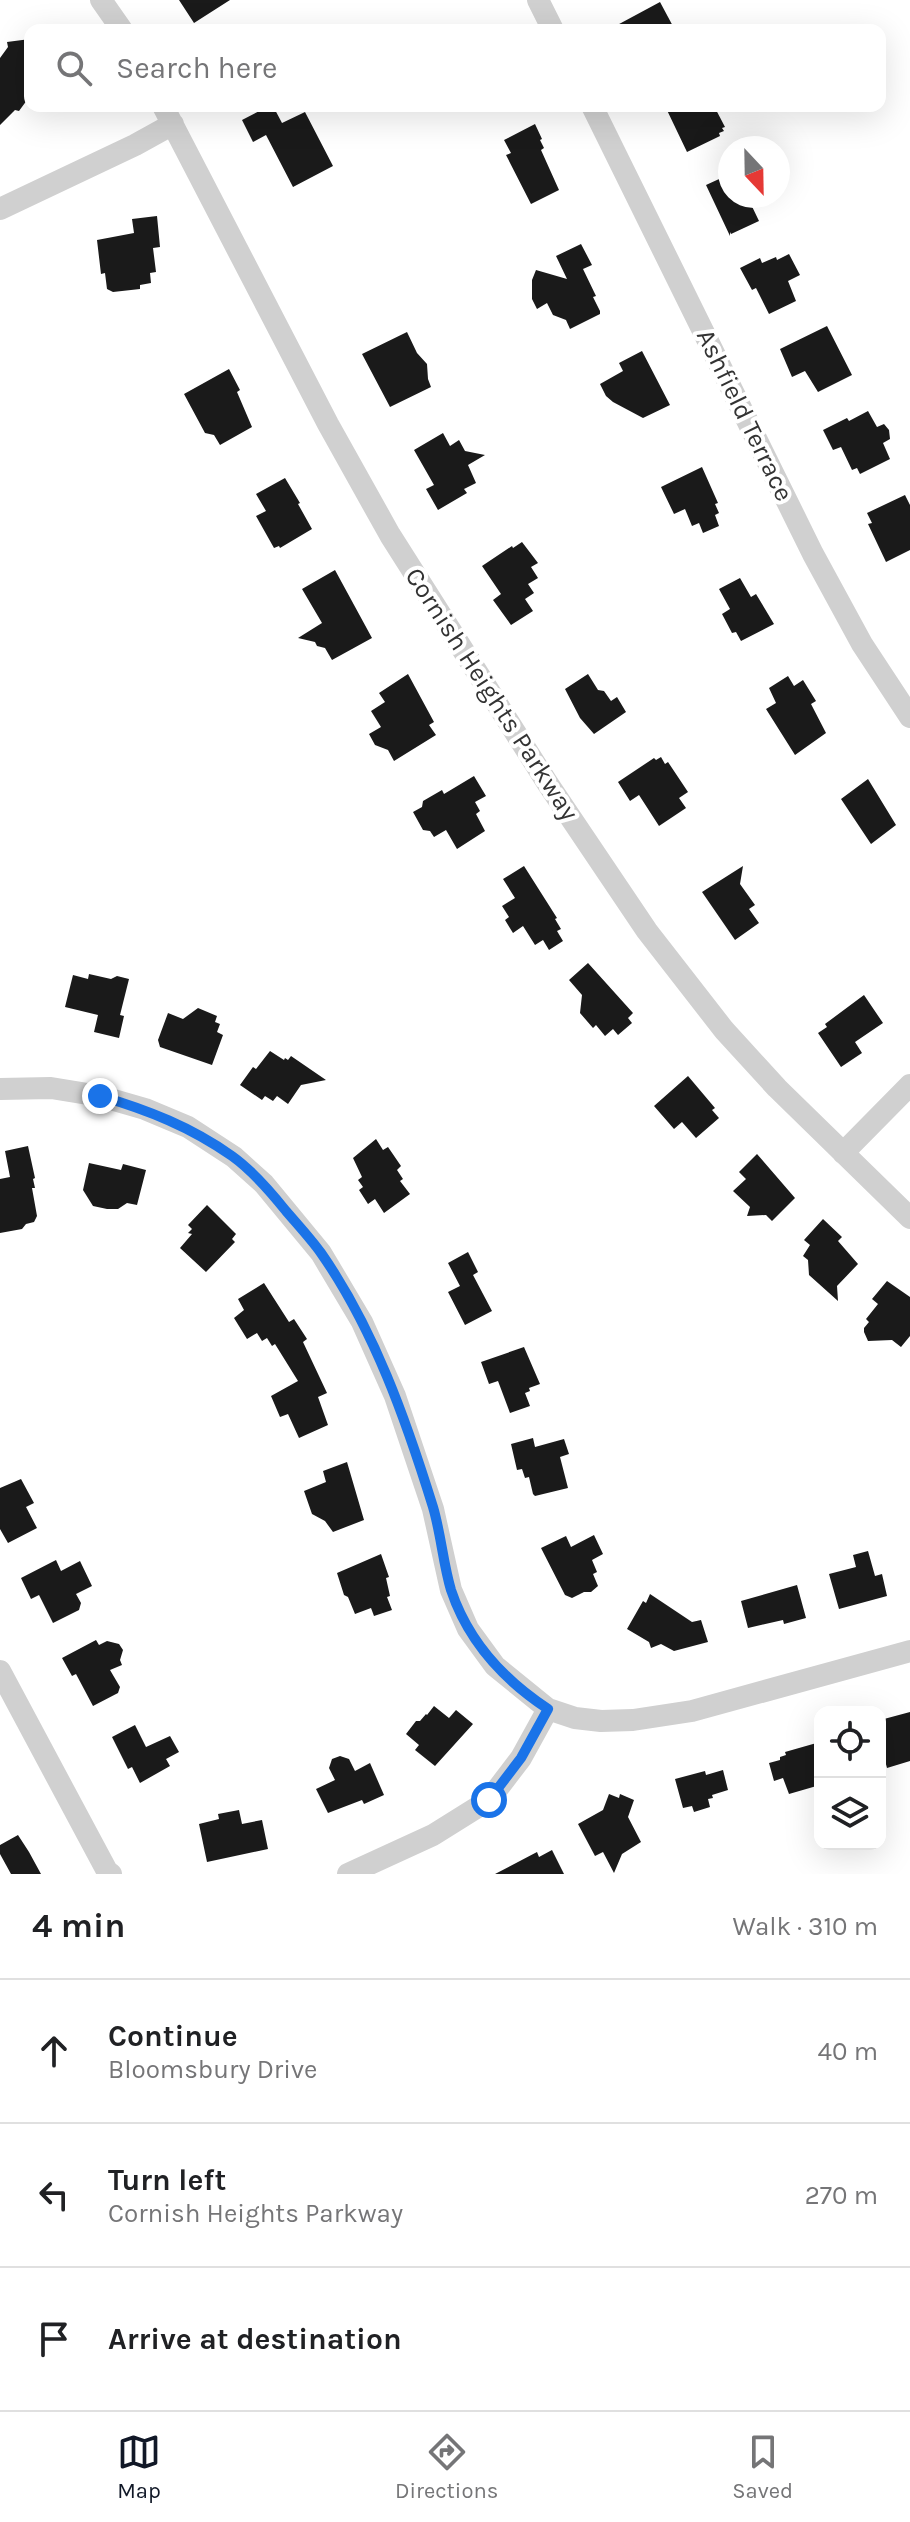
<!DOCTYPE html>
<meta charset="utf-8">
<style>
body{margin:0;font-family:Karla,sans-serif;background:#f2f2f2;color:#202124}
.controls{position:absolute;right:24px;bottom:24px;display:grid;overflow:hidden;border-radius:16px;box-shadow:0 8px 32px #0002}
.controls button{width:72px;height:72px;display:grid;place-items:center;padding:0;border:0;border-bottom:2px solid #e0e0e0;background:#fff;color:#202124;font:40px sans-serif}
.compass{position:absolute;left:718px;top:136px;width:72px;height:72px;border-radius:50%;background:#fff;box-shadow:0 8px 32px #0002;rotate:158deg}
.stop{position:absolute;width:24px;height:24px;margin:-18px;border:6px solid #1a73e8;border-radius:50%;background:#fff}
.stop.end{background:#1a73e8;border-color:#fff;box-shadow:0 2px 8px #0008}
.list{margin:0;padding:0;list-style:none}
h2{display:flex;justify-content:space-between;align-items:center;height:104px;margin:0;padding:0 32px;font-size:34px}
h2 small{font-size:26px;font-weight:400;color:#757577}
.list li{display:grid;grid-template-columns:52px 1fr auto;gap:24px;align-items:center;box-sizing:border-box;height:144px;padding:0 32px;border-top:2px solid #e0e0e0}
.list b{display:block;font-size:30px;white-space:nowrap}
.list p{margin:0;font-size:26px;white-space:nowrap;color:#757577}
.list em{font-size:26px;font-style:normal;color:#757577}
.icon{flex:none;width:44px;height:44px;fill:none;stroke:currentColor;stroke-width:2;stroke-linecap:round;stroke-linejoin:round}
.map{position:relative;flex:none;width:910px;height:1874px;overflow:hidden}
.search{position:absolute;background:#fff;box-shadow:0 8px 32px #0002;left:24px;right:24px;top:24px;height:88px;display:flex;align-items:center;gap:20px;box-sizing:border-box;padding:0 28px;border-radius:16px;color:#757577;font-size:30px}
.sheet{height:536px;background:#fff}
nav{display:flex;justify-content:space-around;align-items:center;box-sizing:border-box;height:112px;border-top:2px solid #e0e0e0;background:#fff;font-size:22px;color:#757577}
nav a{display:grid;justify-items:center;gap:4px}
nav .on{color:#111827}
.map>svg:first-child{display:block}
.building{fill:#1a1a1a}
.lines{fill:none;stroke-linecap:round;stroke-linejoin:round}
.minor{stroke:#d0d0d0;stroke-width:22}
.route{stroke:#1a73e8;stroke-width:10}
.labels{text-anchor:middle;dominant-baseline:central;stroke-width:8;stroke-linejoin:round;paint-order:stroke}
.street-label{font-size:26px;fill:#333;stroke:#fff}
</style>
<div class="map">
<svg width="910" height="1874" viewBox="0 0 910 1874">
<rect width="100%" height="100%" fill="#fff"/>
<path class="building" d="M179 0H230L194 23Z
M660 2 675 30H608Z
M30 39V96L19 111 15 110 0 125V58L8 47 7 42Z
M269 106H273L282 123 305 112 333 166 293 187 266 135 253 142 242 120Z
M665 106H714L725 127 722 128 724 131 719 133 720 136 687 152Z
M535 124 542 139 540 140 544 148 541 150 559 190 531 204 506 155 511 153 504 140Z
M730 174V196H747L759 221 731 234 730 232V236L706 185Z
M157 216 160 247 153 248 156 272 150 273 151 283 140 285V289L113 292 107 289 105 273 101 274 97 240 134 233 132 219Z
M581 244 592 265 583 269 596 296 593 297 600 311V314L570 329 566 320 553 315 547 303 537 309 532 299V280L536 270 567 279 556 256Z
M789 254 800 275 788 281 796 301 769 314 756 288 752 290 740 268 760 258 762 263 776 257 777 260Z
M827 326 852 375 818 392 805 371 792 377 780 349Z
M407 332 417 353 427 364 428 379 431 387 390 407 362 354Z
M642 351 670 405 643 418 613 402 606 396 600 384 623 371 619 363Z
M229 369 240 390 237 392 252 427 220 445 214 435 205 433 184 394Z
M868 411 877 427 884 424 889 430 890 439 883 443 890 459 860 474 857 468 852 470 841 447 833 450 823 430 847 418 849 421Z
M443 433 450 446 459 440 465 451 485 455 468 465 476 483 464 489 467 493 438 510 426 489 434 485 414 450Z
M702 467 718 503 715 504 719 513 715 515 719 526 703 533 699 523 692 526 685 509 674 514 661 487Z
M285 478 300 503 298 504 312 529 280 548 279 546 274 548 256 516 266 511 256 494Z
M905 495 910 505V550L886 562 868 524 872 523 867 513Z
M522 542 538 563 531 567 538 578 528 584 534 593 525 599 533 611 511 625 493 600 501 594 482 566 512 546 513 548Z
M335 570 372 638 332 660 325 648 317 646 315 642 298 638 322 623 302 589Z
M740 578 751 597 756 594 774 624 741 641 736 632 732 633 722 614 730 609 719 589Z
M408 674 434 722 429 725 436 735 394 761 388 750 375 745 369 734 381 727 371 711 385 702 379 693Z
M588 674 598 690 604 691 611 701 617 697 626 712 594 734 580 718 565 689Z
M788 676 794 686 803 680 816 701 811 704 826 733 795 755 766 709 776 703 769 688Z
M661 757 665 764 668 762 688 792 679 798 686 808 659 826 639 795 630 801 618 782 654 758 656 760Z
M474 776 486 796 475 802 480 811 476 814 485 831 457 849 446 830 434 837 430 831 423 830 413 812 422 807 423 801 442 790 444 794Z
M868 779 896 825 871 844 841 799Z
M524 866 557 918 555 919 561 929 557 931 563 941 549 950 543 940 535 945 523 926 513 933 505 920 509 917 502 906 515 898 503 879Z
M743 866 740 884 755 905 749 909 759 923 735 940 702 892Z
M588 963 633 1013 628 1018 632 1023 618 1035 613 1029 605 1036 596 1025 593 1028 580 1013 582 995 569 980Z
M89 974 111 979 117 976 129 979 120 1015 124 1016 119 1038 94 1032 98 1015 65 1007 73 975 88 979Z
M864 995 883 1023 855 1042 862 1053 841 1067 818 1033 827 1027 825 1024Z
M198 1008 217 1016 215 1022 220 1024 217 1032 223 1035 212 1065 160 1047 158 1040 168 1013 183 1019Z
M270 1051 284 1060 285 1058 288 1060 291 1056 326 1080 301 1085 288 1104 277 1096 273 1101 265 1096 262 1100 240 1085 253 1067 256 1069Z
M688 1076 715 1108 712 1110 719 1118 696 1138 682 1122 674 1129 654 1106Z
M376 1139 383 1150 388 1147 401 1166 397 1170 403 1179 400 1181 410 1194 384 1213 375 1199 368 1204 359 1190 363 1187 358 1180 362 1177 353 1158Z
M28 1146 35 1178 33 1179 35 1188H32L37 1216 34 1222 26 1224 22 1229 0 1233V1179L10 1177 5 1151Z
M757 1154 795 1198 772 1221 766 1215 747 1216 750 1207 733 1191 746 1179 739 1172Z
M89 1163 121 1170 123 1164 146 1170 137 1205 127 1203 118 1209H107L93 1206 83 1190Z
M207 1205 236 1234 232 1239 235 1242 206 1272 180 1248 192 1234 188 1233 192 1229 188 1225Z
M823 1219 842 1237 838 1241 858 1264 837 1286 838 1301 809 1275 808 1260 803 1256 810 1245 804 1240Z
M468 1252 478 1272 473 1275 492 1311 465 1325 448 1292 460 1286 448 1263Z
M887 1281 910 1297V1336L901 1347 892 1340 868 1341 864 1332V1328L869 1322 866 1319 878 1304 872 1299Z
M264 1283 289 1322 294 1319 307 1339 303 1342 327 1393 318 1397 328 1425 299 1438 288 1414 280 1417 271 1396 298 1381 275 1344 272 1346 267 1338 262 1341 257 1333 247 1339 234 1318 244 1310 238 1299Z
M524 1347 540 1384 529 1388 530 1391 525 1393 530 1406 510 1413 498 1381 489 1384 481 1362Z
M533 1438 535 1447 564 1439 569 1454 560 1457 568 1488 535 1496 533 1494 529 1477 525 1478 522 1469 517 1470 511 1444Z
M347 1462 364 1520 333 1532 325 1521 312 1514 304 1491 326 1482 323 1471Z
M21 1479 34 1503 26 1507 37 1528 8 1543 0 1529V1488Z
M594 1535 603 1554 592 1560 597 1572 593 1574 598 1586 591 1592H584L572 1598 565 1595 541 1548 566 1536 571 1547Z
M868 1551 875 1576 882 1574 887 1596 839 1609 829 1574 856 1567 853 1555Z
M381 1554 389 1577 386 1578 390 1596 387 1597 392 1610 374 1616 371 1608 355 1614 348 1597 344 1595 337 1573Z
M56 1560 61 1571 80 1561 92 1586 76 1594 81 1603 79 1610 53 1623 39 1595 31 1599 21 1578Z
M797 1585 806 1618 784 1624 783 1620 748 1628 741 1601Z
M650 1594 692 1622 701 1620 708 1642 674 1651 661 1644 651 1648 649 1642 627 1629 643 1601 646 1603Z
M96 1640 99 1645 107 1641 119 1644 123 1650 120 1660 122 1665 110 1670 120 1687 118 1693 93 1706 76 1674 72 1676 62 1658Z
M434 1706 449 1718 456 1710 473 1724 435 1766 415 1750 419 1745 406 1734 416 1721H420L426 1714 427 1715Z
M910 1712V1761L887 1768 880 1742V1731L886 1729 884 1719Z
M135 1725 146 1747 170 1736 179 1752 166 1759 170 1766 140 1783 132 1767 128 1769 112 1737Z
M820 1742V1785L789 1794 783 1778 774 1781 769 1763 780 1760V1757L786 1755 785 1752Z
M340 1756 349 1759 355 1771 370 1763 384 1795 364 1804 362 1800 328 1813 316 1789 335 1780 329 1768 332 1759Z
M723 1770 728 1790 712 1795 713 1798 708 1799 710 1807 694 1812 692 1806 683 1808 675 1779 705 1771 706 1775Z
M609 1794 619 1798 620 1794 634 1800 628 1817 641 1842 622 1854 614 1873 603 1852 595 1856 578 1824 603 1810Z
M239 1810 242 1824 262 1820 268 1849 207 1862 199 1824 219 1819 218 1814Z
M18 1835 29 1852 41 1874H11L0 1854V1845Z
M552 1850 564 1874H495L537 1852 539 1857Z"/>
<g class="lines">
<path class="minor" d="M101 0 122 30
M538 0 553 30
M163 106 328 424 390 535 548 784 647 931 724 1030 777 1088 910 1218
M592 106 813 554 862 644 910 717
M0 209 135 145 173 124
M0 1089 51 1088 100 1096 145 1109 188 1127 234 1157 264 1184 321 1253 362 1322 395 1396 433 1509 451 1590 468 1629 495 1666 548 1709 575 1718 601 1721 633 1720 692 1711 910 1651
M843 1153 910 1085
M0 1671 107 1871 111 1874
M348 1874 433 1835 489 1800 521 1758 548 1709"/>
</g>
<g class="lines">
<path class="route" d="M100 1096C148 1110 191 1127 232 1156 253 1171 270 1191 286 1211 298 1225 311 1239 321 1253 374 1329 406 1420 433 1507 441 1534 443 1563 451 1590 468 1641 504 1680 548 1709L521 1758 489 1800"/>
</g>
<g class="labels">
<g class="street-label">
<text transform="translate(745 415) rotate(64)">Ashfield Terrace</text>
<text transform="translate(492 694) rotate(57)">Cornish Heights Parkway</text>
</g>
</g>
</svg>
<div class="controls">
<button><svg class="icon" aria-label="locate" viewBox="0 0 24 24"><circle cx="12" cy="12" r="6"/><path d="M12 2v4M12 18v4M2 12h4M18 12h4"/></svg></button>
<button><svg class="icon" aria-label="layers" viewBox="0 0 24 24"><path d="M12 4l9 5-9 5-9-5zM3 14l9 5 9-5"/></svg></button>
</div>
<svg class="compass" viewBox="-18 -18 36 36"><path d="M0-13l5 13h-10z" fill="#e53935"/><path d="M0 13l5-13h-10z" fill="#757577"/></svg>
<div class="stop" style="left:489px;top:1800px"></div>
<div class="stop end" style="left:100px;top:1096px"></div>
<div class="search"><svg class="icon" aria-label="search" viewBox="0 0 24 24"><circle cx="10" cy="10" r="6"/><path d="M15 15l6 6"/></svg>Search here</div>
</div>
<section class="sheet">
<h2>4 min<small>Walk · 310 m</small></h2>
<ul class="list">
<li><svg class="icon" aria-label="ahead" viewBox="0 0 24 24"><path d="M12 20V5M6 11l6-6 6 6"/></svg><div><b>Continue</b><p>Bloomsbury Drive</p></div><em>40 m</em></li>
<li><svg class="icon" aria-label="left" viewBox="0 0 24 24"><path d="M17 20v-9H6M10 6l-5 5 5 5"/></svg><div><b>Turn left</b><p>Cornish Heights Parkway</p></div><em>270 m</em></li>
<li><svg class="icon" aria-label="arrive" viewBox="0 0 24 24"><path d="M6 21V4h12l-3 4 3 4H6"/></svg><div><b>Arrive at destination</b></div></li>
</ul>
</section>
<nav>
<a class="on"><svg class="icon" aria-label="map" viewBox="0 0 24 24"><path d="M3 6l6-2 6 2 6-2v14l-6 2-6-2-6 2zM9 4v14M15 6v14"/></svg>Map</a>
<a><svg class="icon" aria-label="directions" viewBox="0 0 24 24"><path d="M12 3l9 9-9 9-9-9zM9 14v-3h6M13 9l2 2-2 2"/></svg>Directions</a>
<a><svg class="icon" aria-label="saved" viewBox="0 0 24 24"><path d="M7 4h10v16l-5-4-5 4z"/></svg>Saved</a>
</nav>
